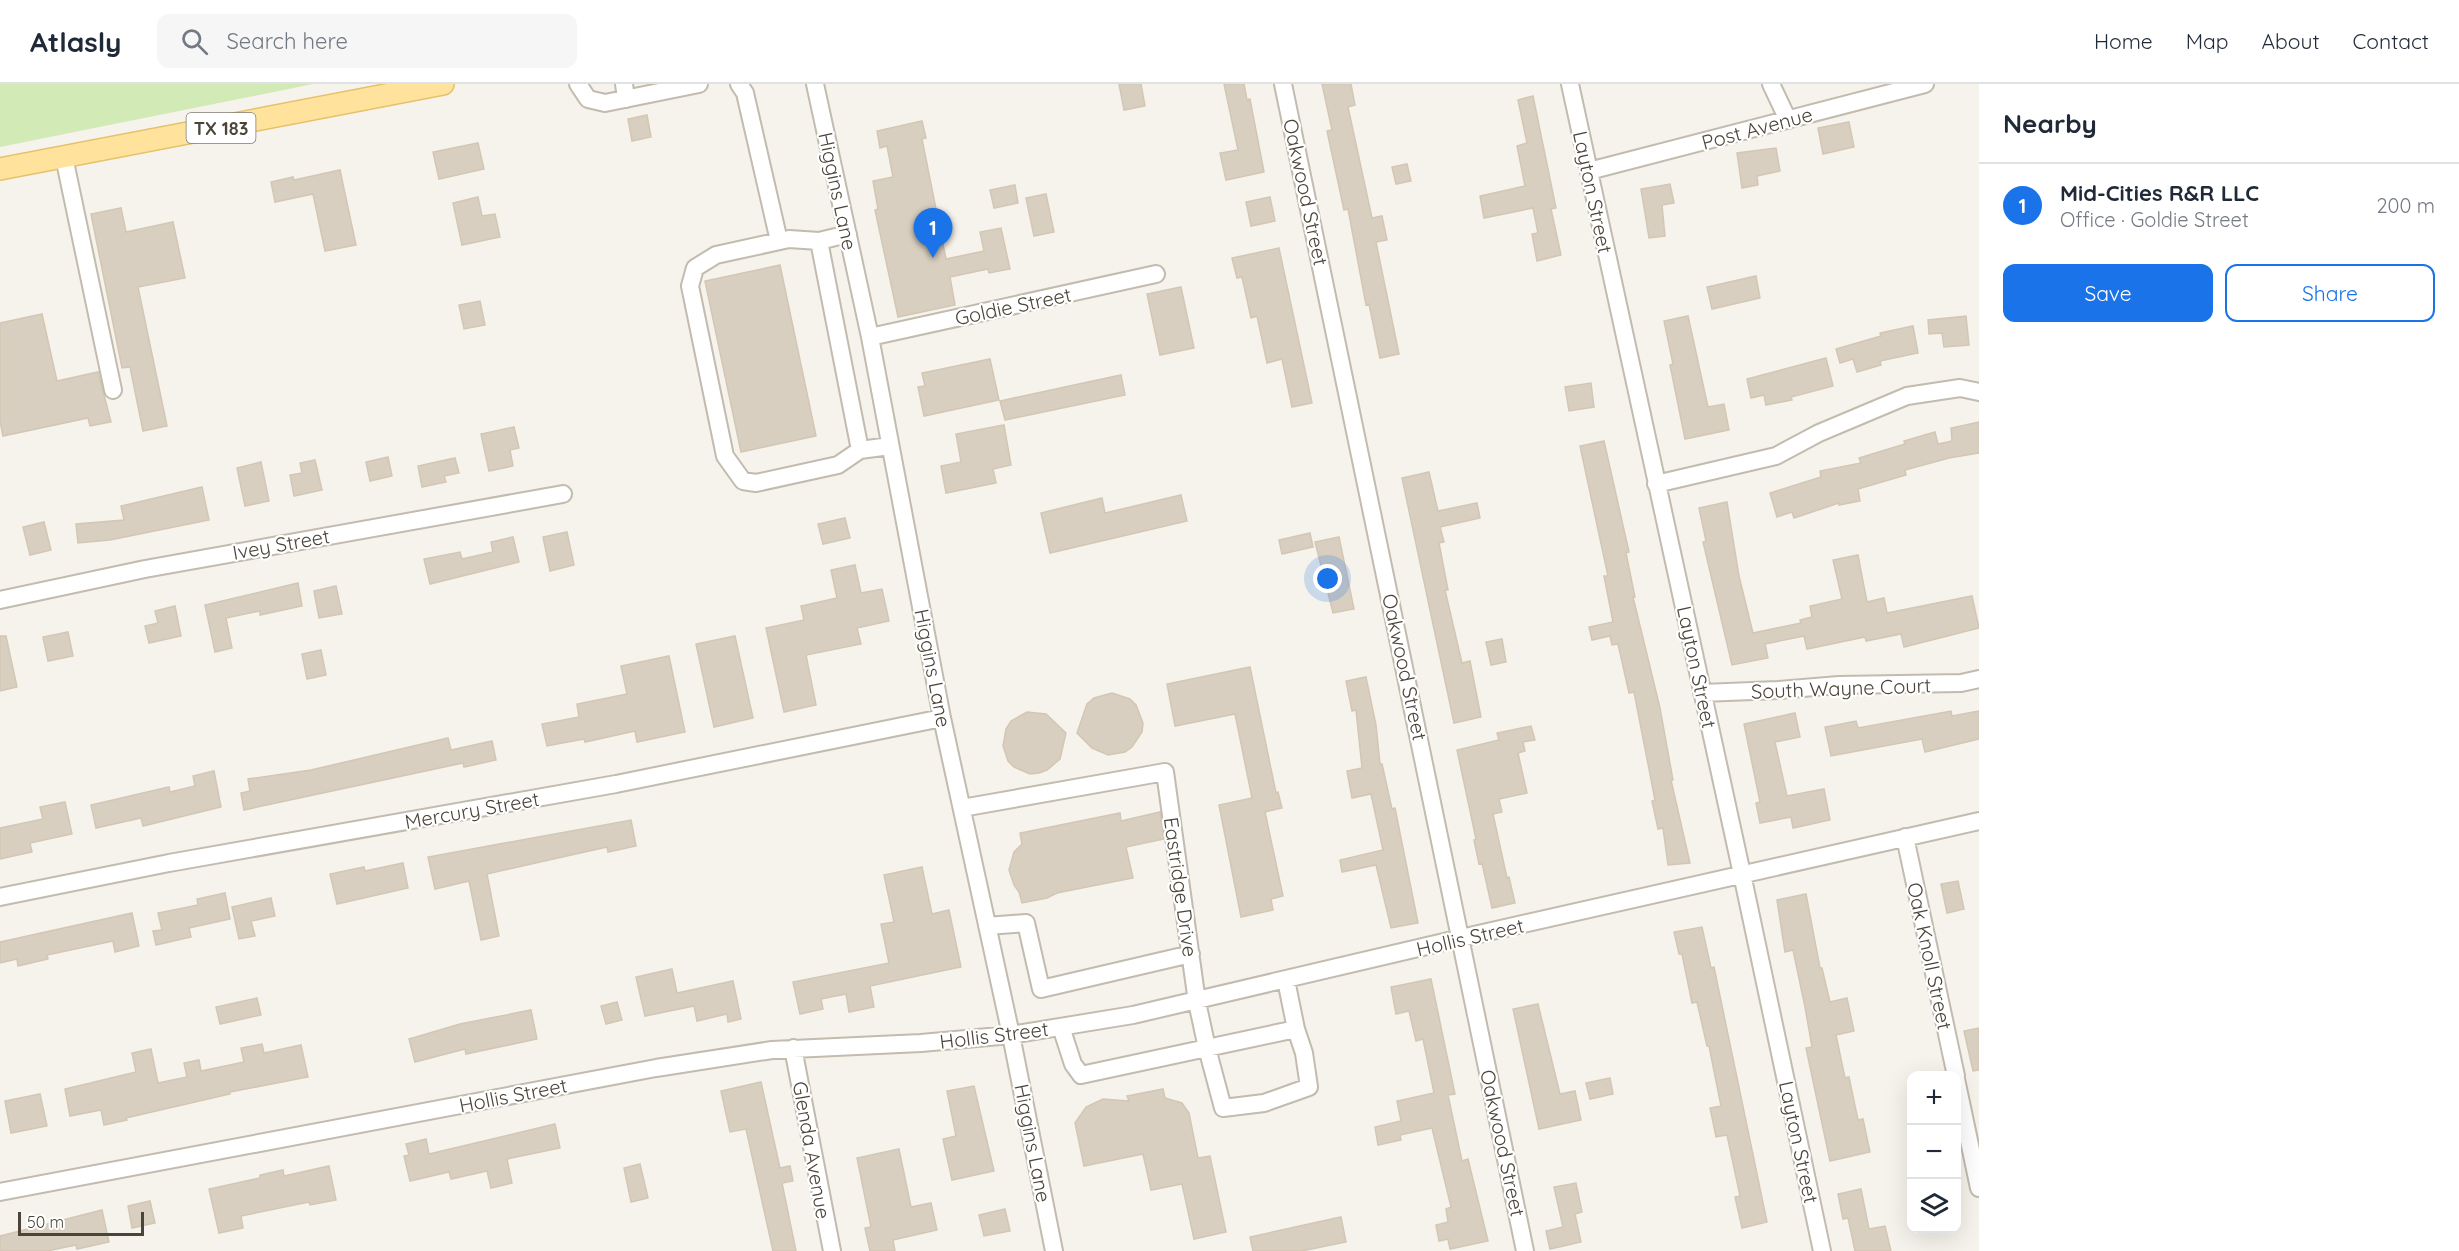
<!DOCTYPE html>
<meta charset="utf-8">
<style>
body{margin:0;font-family:Quicksand,sans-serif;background:#f6f6f7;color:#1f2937}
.controls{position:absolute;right:18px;bottom:18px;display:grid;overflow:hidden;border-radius:12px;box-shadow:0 6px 24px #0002}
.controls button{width:54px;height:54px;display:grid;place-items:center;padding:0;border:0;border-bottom:2px solid #e0e1e3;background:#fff;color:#1f2937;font:30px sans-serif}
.scale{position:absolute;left:18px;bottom:15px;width:126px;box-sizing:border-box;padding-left:6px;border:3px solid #4b4439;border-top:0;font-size:16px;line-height:21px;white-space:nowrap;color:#4b4439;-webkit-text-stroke:4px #fff;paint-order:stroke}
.you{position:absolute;left:1328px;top:495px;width:21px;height:21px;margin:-15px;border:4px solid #fff;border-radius:50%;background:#1a73e8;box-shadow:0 0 0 9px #1a73e833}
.badge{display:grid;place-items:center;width:39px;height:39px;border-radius:50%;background:#1a73e8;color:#fff;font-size:20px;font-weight:700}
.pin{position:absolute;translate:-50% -50px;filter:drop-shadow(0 2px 3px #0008)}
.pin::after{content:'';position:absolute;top:32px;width:21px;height:18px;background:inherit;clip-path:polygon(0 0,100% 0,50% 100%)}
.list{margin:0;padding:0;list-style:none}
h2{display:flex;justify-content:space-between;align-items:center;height:78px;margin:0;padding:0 24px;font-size:26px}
h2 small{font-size:20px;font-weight:400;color:#747a83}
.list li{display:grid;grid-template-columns:39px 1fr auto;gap:18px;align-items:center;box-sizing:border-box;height:84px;padding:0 24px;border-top:2px solid #e0e1e3}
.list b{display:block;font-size:22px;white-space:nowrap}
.list p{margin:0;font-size:20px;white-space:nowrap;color:#747a83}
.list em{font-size:20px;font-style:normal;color:#747a83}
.actions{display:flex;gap:12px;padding:18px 24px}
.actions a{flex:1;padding:14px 0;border:2px solid #1a73e8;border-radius:12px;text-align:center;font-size:21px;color:#1a73e8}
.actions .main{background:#1a73e8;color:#fff}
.icon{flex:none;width:33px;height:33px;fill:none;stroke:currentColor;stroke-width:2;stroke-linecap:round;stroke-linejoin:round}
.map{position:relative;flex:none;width:1979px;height:1167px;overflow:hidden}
header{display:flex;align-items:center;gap:36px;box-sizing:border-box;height:84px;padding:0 30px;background:#fff;border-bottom:2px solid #e0e1e3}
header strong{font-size:28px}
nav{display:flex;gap:33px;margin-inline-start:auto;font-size:21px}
.search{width:420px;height:54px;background:#f6f6f7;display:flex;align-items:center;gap:15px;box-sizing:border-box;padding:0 21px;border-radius:12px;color:#747a83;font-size:22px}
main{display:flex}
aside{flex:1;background:#fff}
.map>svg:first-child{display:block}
.green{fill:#d2eab5}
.building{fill:#d8cfc1;stroke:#d3c7b4;stroke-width:1.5}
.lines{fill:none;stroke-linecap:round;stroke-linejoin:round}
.minor-casing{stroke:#c2bbae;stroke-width:20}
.major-casing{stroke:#e6c16a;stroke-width:24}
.minor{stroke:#fff;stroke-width:16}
.major{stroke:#ffe39c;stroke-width:21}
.labels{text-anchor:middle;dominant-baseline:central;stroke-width:4.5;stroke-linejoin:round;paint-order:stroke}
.shield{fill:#fff;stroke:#817c74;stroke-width:1.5}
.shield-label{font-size:18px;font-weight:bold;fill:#4b4439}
.street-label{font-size:20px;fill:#4b4439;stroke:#fff}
</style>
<header>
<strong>Atlasly</strong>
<div class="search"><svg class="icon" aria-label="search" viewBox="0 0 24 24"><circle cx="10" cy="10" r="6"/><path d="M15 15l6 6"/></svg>Search here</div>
<nav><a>Home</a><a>Map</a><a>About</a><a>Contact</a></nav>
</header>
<main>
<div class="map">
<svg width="1979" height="1167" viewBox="0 0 1979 1167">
<rect width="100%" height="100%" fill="#f6f3ec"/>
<path class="green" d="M0 0H313L0 63Z"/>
<path class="building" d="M1119 0H1141L1145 22 1124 26Z
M1224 0H1244L1247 16 1250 15 1264 88 1226 96 1220 69 1238 66Z
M1322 0H1351L1355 21 1348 23 1372 134 1382 132 1387 156 1376 158 1399 270 1380 274 1369 220 1366 221 1348 125 1344 126 1327 47 1332 46Z
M1533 12 1556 124 1551 125 1561 171 1537 177 1532 150 1538 149 1533 124 1484 134 1480 112 1525 102 1517 62 1527 59 1518 16Z
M647 31 651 53 632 57 628 35Z
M922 37 926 54 922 55 946 175 984 167 980 148 1001 144 1010 185 989 189 988 185 950 193 955 221 898 233 875 126 878 125 873 97 893 93 887 62 880 64 877 47Z
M1849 38 1854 63 1823 70 1818 44Z
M478 59 484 85 439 95 433 68Z
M1776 64 1780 87 1757 92 1758 101 1742 104 1737 69Z
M1407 80 1411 97 1396 100 1392 83Z
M340 86 356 161 325 167 313 110 275 118 271 98 293 93 294 96Z
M1670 100 1674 119 1662 121 1665 152 1649 154 1641 105Z
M1015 101 1018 119 994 124 990 106Z
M1046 110 1054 148 1034 152 1026 114Z
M478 113 482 132 495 130 500 153 462 161 453 119Z
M1270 113 1275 137 1251 142 1246 118Z
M121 124 126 148 173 138 185 194 138 203 167 342 143 347 130 283 122 284 91 130Z
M1279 164 1312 319 1292 323 1282 275 1267 279 1257 232 1251 234 1242 193 1237 194 1232 174Z
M780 181 816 352 741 368 705 197Z
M1756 192 1760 214 1712 225 1707 203Z
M1181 203 1194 264 1160 271 1147 210Z
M480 217 485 241 464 245 459 221Z
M42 230 57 297 98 288 111 338 90 342 88 334 3 352 0 337V239Z
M1688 232 1708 323 1724 320 1729 346 1685 355 1670 281 1673 280 1664 237Z
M1966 232 1969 261 1944 263 1942 249 1929 250 1928 236Z
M1913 242 1918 269 1880 277 1881 281 1857 288 1853 275 1840 279 1836 265 1881 252 1880 249Z
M1826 274 1833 302 1791 313 1792 316 1766 321 1764 311 1751 314 1747 295Z
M990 275 999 316 924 332 918 303 925 302 922 289Z
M1121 291 1125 311 1005 336 1000 317Z
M1591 299 1594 323 1569 327 1565 303Z
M1979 338V369L1949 374 1905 386 1906 391 1858 405 1860 417 1839 421V419L1794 434 1792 428 1777 433 1770 409 1821 393 1820 387 1861 379 1859 374 1905 360 1904 357 1935 348 1938 360 1952 357 1951 344Z
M1004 341 1011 381 993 385 996 399 946 409 941 382 961 378 956 350Z
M514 343 519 364 510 366 513 382 489 387 481 350Z
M1604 357 1629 468 1626 469 1635 513H1633L1660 624 1673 696H1671L1690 779 1668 781 1663 744 1658 745 1652 717 1655 716 1634 608 1629 609 1618 560 1612 561 1610 552 1592 556 1589 543 1613 538 1604 492H1608L1580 362Z
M388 373 392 392 370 397 366 378Z
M455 374 459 389 444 392 446 398 422 403 418 382Z
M315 376 322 406 294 412 290 391 302 389 300 379Z
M261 378 269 417 245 422 237 384Z
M1429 388 1438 427 1477 419 1480 434 1440 443 1444 458 1439 459 1448 506H1445L1462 579 1470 577 1481 633 1454 639 1402 394Z
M202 403 209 436 110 456 78 459 76 440 124 436 121 422Z
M1181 411 1187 437 1050 469 1041 429 1102 414 1105 429Z
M1727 418 1739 492 1753 549 1801 539 1800 536 1812 533 1810 522 1842 515 1833 476 1858 471 1867 518 1884 514 1887 529 1972 512 1979 544 1904 563 1901 550 1866 557 1865 553 1807 565 1804 552 1765 560 1768 574 1732 581 1703 458 1706 457 1699 424Z
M845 434 850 454 823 460 818 440Z
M44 438 51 466 30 471 23 443Z
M567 448 574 481 550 487 543 453Z
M1310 449 1313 463 1282 470 1279 456Z
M513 453 519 478 430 500 424 475 460 468 462 475 493 468 491 458Z
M1339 453 1354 525 1333 529 1315 458Z
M855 481 861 509 882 505 889 537 857 544 861 560 806 571 816 621 784 628 766 544 804 536 801 522 837 514 831 486Z
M298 499 302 522 260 531V527L226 534 232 564 215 568 205 521Z
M336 502 342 530 319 534 314 507Z
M175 522 181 552 149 559 145 542 158 539 155 527Z
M68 548 73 572 48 577 43 553Z
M0 552H6L17 603 0 607Z
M735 552 753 634 714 643 696 560Z
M1502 555 1506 578 1491 581 1486 558Z
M321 566 326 591 307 595 302 570Z
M669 572 685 648 637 658 635 647 585 658 584 655 547 662 542 640 579 633 577 620 627 610 621 582Z
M1250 583 1276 709 1278 708 1282 724 1265 728 1283 812 1271 815 1273 826 1241 833 1219 721 1252 714 1235 630 1175 642 1167 600Z
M1366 593 1376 641 1380 680H1382L1392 725 1395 724 1418 839 1391 844 1376 781 1342 788 1340 776 1383 766 1371 710 1352 714 1347 687 1362 684 1356 626 1352 627 1346 597Z
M1112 609 1130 615 1136 621 1143 639 1142 648 1132 663 1125 668 1108 671 1092 664 1077 649 1087 620 1094 614Z
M1951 627 1952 632 1979 627V655L1925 668 1922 655 1831 672 1825 643 1856 637 1858 644Z
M1027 628 1046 630 1066 649 1060 675 1047 686 1039 689 1030 690 1014 683 1008 677 1003 662 1006 645 1011 637Z
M1795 629 1800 653 1775 658 1787 712 1824 705 1830 736 1793 744 1791 733 1760 739 1756 719 1760 718 1744 640Z
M1531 642 1535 656 1523 658 1525 667 1518 669 1527 709 1499 715 1502 728 1493 730 1507 794 1509 793 1515 819 1492 824 1482 779 1479 780 1474 756 1476 755 1457 666 1499 656 1497 649Z
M448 654 451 666 492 657 496 676 464 683 463 679 244 726 241 709 250 707 248 695 311 686Z
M214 687 221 723 143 742 141 734 96 744 91 721 169 703 170 708 195 702 193 692Z
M65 718 72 750 30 759 32 768 0 775V744L43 735 40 723Z
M1160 728 1164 755 1126 763 1133 794 1057 809 1047 814 1022 819 1019 808 1014 801 1009 786 1014 768 1022 760 1020 749 1120 729 1121 737Z
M631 736 636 762 608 768 607 763 487 790 499 852 481 856 469 797 435 805 428 773Z
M403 779 408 804 337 820 330 790 364 783 365 787Z
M922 783 932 830 949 826 961 883 870 902 874 923 849 928 846 910 821 915 823 925 800 930 793 898 889 879 881 840 894 838 884 791Z
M1958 797 1964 825 1947 829 1941 800Z
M225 809 230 835 189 844 191 853 156 861 153 847 162 846 158 829 198 821 197 815Z
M1806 810 1820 884H1822L1830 918 1847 914 1854 947 1836 951 1845 994 1849 993 1858 1036 1863 1035 1870 1068 1830 1077 1806 964 1812 963 1805 923 1793 866 1785 868 1777 816Z
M271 814 275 832 251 837 255 852 239 855 232 823Z
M132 829 139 862 115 868 113 857 47 871 48 875 18 882 17 875 0 879V858Z
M1702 843 1711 884 1714 883 1767 1138 1742 1144 1735 1113 1740 1112 1727 1051 1716 1053 1710 1024 1721 1022 1709 962H1707L1697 918 1692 919 1682 870H1679L1674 848Z
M672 885 677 909 733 897 741 935 728 938 727 930 697 937 694 922 645 932 636 893Z
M1431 895 1455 1010 1448 1011 1462 1077 1468 1075 1488 1157 1450 1165 1448 1155 1439 1157 1436 1141 1448 1138 1446 1125 1451 1123 1432 1044 1400 1051 1401 1056 1378 1061 1375 1043 1401 1037 1397 1017 1434 1009 1423 955 1416 957 1409 927 1396 930 1391 903Z
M257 914 261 931 220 940 216 923Z
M617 918 622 936 606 940 601 922Z
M1538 920 1560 1010 1575 1007 1581 1036 1539 1045 1513 925Z
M531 926 537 955 466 970 465 965 415 978 409 955 460 940Z
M1979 944V986L1973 987 1964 947Z
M262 960 264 969 301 961 308 993 230 1008V1010L126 1034 127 1036 104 1041 101 1026 70 1032 65 1005 136 988 132 969 151 965 158 999 187 993 184 979 199 976 201 987 244 978 241 964Z
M1610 994 1613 1010 1590 1015 1586 999Z
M761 998 780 1084 790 1082 793 1097 782 1099 796 1167H773L746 1045 730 1048 721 1007Z
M974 1002 994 1087 952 1096 943 1055 956 1052 947 1007Z
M1163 1005 1165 1014 1182 1019 1189 1029 1198 1074 1210 1072 1226 1148 1194 1155 1182 1100 1151 1106 1143 1070 1084 1082 1075 1039 1086 1023 1103 1015 1129 1017 1127 1012Z
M40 1010 47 1042 11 1049 5 1017Z
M555 1040 560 1064 507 1075 512 1099 491 1104 487 1087 451 1095 449 1088 410 1097 404 1072 409 1071 406 1060 426 1055 429 1070Z
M899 1065 911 1123 931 1119 937 1146 893 1156 895 1167H870L865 1144 871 1143 857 1074Z
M640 1080 648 1114 631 1118 624 1084Z
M329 1082 336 1116 310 1121 309 1118 241 1132 243 1144 219 1149 209 1105 260 1094V1091L283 1086 284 1092Z
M1576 1099 1582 1128 1575 1130 1581 1158 1550 1165 1546 1147 1563 1143 1554 1103Z
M1861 1105 1869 1145 1885 1142 1891 1167H1855L1848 1134 1843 1135 1838 1110Z
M150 1117 155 1139 132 1144 128 1122Z
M1005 1125 1010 1147 984 1152 979 1131Z
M102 1126 109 1158 77 1165 76 1161 47 1167H0V1152Z
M1341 1133 1346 1158 1302 1167H1253L1250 1153Z"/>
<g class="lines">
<g class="minor-casing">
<path id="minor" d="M578 0 588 15 605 19 699 0
M624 0 626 15
M739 0 745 9 779 157
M815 0 870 253 942 634 1011 951 1054 1167
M1283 0 1525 1167
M1570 0 1742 790 1822 1167
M1771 0 1788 36
M64 73 113 306
M1589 87 1925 0
M848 150 819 157 789 155 716 171 695 184 690 202 725 372 743 397 756 399 838 381 860 366 890 362
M819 157 860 366
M870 253 1156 190
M1656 400 1776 372 1819 349 1907 312 1960 304 1979 308
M0 516 145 485 563 410
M1702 609 1778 606 1839 601 1961 599 1979 595
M962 724 1165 688 1197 918 1207 964 1081 991 1073 980 1061 943
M1905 753 1956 992
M0 813 169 779 616 700 942 634
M987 842 1026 839 1041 905 1191 870
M1286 896 1296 945 1207 964 1223 1024 1264 1019 1309 1003 1304 969 1296 945
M793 964 832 1167
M1956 995 1979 1104
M0 1108 656 984 772 966 921 959 1011 951 1133 931 1461 854 1979 737"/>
</g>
<g class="major-casing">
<path id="major" d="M0 85 443 0"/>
</g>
<use href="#minor" class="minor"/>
<use href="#major" class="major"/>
</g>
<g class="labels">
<rect class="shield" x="186.5" y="29" width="69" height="30" rx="4.5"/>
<g class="shield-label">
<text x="221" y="44">TX 183</text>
</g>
<g class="street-label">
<text transform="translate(1757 44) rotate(-15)">Post Avenue</text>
<text transform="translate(838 107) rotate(78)">Higgins Lane</text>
<text transform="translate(1306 108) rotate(78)">Oakwood Street</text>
<text transform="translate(1593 108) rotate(78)">Layton Street</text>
<text transform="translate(1013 222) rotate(-12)">Goldie Street</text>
<text transform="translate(281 460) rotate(-10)">Ivey Street</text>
<text transform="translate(1405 583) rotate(78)">Oakwood Street</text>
<text transform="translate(1697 583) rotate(78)">Layton Street</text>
<text transform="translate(933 584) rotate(79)">Higgins Lane</text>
<text transform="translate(1841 604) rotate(-2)">South Wayne Court</text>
<text transform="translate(472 726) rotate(-10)">Mercury Street</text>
<text transform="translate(1181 803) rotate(82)">Eastridge Drive</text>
<text transform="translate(1470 853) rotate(-13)">Hollis Street</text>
<text transform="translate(1930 872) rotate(78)">Oak Knoll Street</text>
<text transform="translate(994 951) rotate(-7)">Hollis Street</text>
<text transform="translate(513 1011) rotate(-11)">Hollis Street</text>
<text transform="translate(1799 1058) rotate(78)">Layton Street</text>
<text transform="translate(1033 1059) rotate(79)">Higgins Lane</text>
<text transform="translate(1503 1059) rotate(78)">Oakwood Street</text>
<text transform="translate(812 1066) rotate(80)">Glenda Avenue</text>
</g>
</g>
</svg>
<div class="controls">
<button>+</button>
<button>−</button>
<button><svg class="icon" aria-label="layers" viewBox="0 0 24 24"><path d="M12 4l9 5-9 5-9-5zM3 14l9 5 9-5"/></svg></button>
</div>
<div class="scale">50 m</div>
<div class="you"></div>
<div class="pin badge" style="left:933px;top:174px">1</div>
</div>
<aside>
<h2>Nearby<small></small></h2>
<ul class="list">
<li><span class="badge">1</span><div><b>Mid-Cities R&amp;R LLC</b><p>Office · Goldie Street</p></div><em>200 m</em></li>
</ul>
<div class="actions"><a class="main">Save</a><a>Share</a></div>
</aside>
</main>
